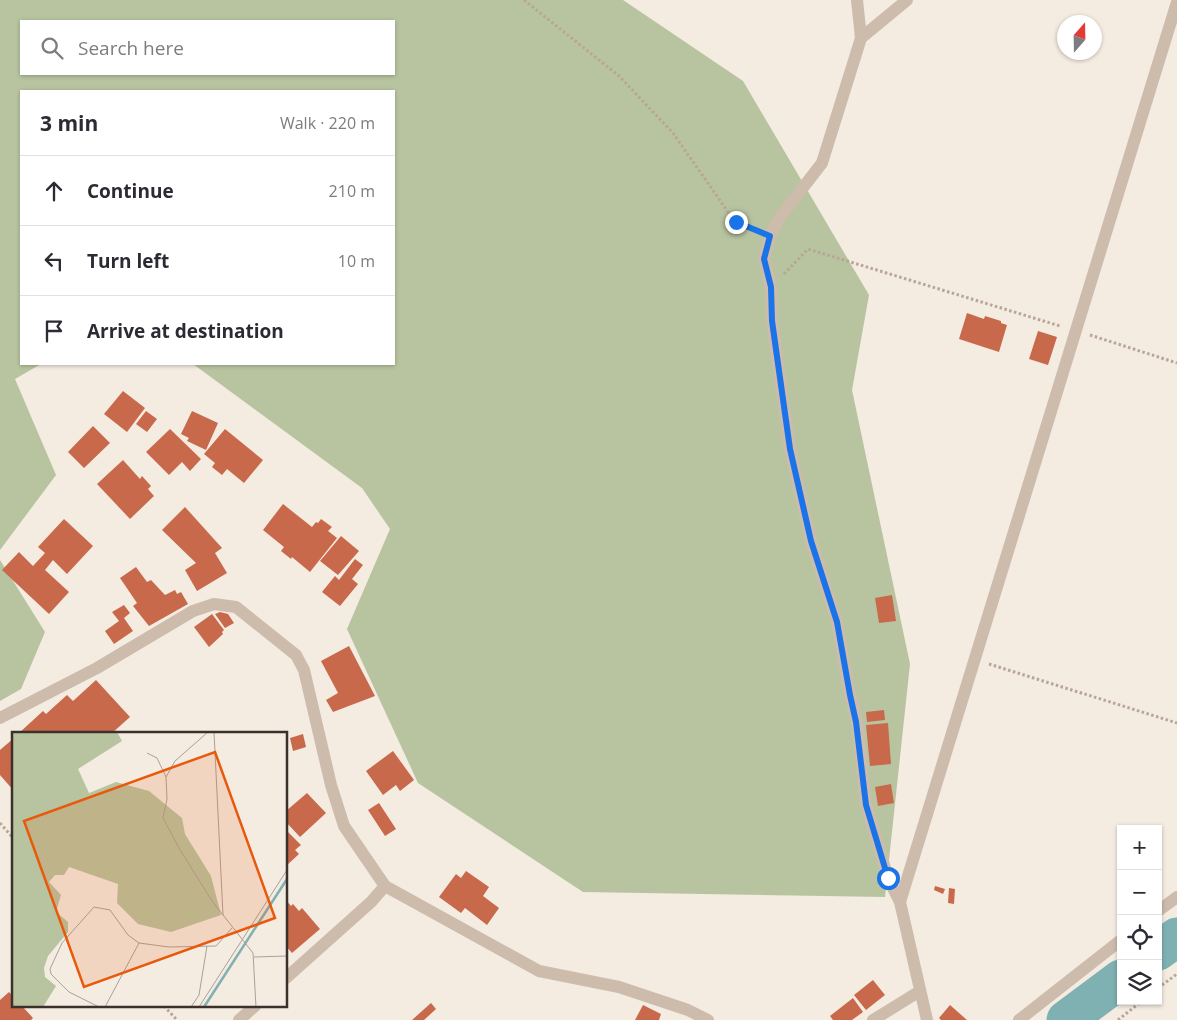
<!DOCTYPE html>
<meta charset="utf-8">
<style>
body{margin:0;font-family:"Open Sans",sans-serif;background:#f2f2f3;color:#2b2b33}
.controls{position:absolute;right:15px;bottom:15px;display:grid;overflow:hidden;border-radius:0px;box-shadow:0 1px 4px #0004}
.controls button{width:45px;height:45px;display:grid;place-items:center;padding:0;border:0;border-bottom:1px solid #e1e1e2;background:#fff;color:#2b2b33;font:25px sans-serif}
.compass{position:absolute;left:1057px;top:15px;width:45px;height:45px;border-radius:50%;background:#fff;box-shadow:0 1px 4px #0004;rotate:20deg}
.stop{position:absolute;width:15px;height:15px;margin:-11px;border:4px solid #1a73e8;border-radius:50%;background:#fff}
.stop.end{background:#1a73e8;border-color:#fff;box-shadow:0 1px 5px #0008}
.list{margin:0;padding:0;list-style:none}
h2{display:flex;justify-content:space-between;align-items:center;height:65px;margin:0;padding:0 20px;font-size:21px}
h2 small{font-size:16px;font-weight:400;color:#7c7c81}
.list li{display:grid;grid-template-columns:32px 1fr auto;gap:15px;align-items:center;box-sizing:border-box;height:70px;padding:0 20px;border-top:1px solid #e1e1e2}
.list b{display:block;font-size:19px;white-space:nowrap}
.list em{font-size:16px;font-style:normal;color:#7c7c81}
.icon{flex:none;width:28px;height:28px;fill:none;stroke:currentColor;stroke-width:2;stroke-linecap:round;stroke-linejoin:round}
.map{position:relative;flex:none;width:1177px;height:1020px;overflow:hidden}
.search{position:absolute;background:#fff;box-shadow:0 1px 4px #0004;left:20px;top:20px;width:375px;height:55px;display:flex;align-items:center;gap:12px;box-sizing:border-box;padding:0 18px;border-radius:0px;color:#7c7c81;font-size:19px}
.panel{position:absolute;background:#fff;box-shadow:0 1px 4px #0004;left:20px;top:90px;width:375px;height:275px;border-radius:0px}
.map>svg:first-child{display:block}
.green{fill:#b8c4a0;fill-rule:evenodd}
.lines{fill:none;stroke-linecap:round;stroke-linejoin:round}
.river{stroke:#7fb0b2;stroke-width:39}
.building{fill:#c8694b}
.path{stroke:#b9a596;stroke-width:3;stroke-dasharray:2.5 2.5;stroke-linecap:butt}
.street{stroke:#cdbbac;stroke-width:12}
.route{stroke:#1a73e8;stroke-width:6}
.inset-river{fill:none;stroke:#7fb0b2;stroke-width:2.5}
.inset-road{fill:none;stroke:#aaa098;stroke-width:1}
.view{fill:#e8590c;fill-opacity:0.15;stroke:#e8590c;stroke-width:2.5}
.inset-edge{fill:none;stroke:#3b302b;stroke-width:2.5}
</style>
<div class="map">
<svg width="1177" height="1020" viewBox="0 0 1177 1020">
<rect width="100%" height="100%" fill="#f4ebe1"/>
<path class="green" d="M0 0H623L743 81 869 295 852 390 910 664 885 897 583 892 418 783 347 629 390 529 362 488 193 364H394V91H21V364H41L15 379 56 475 0 550ZM21 21H394V74H21Z
M0 560 45 632 21 689 0 701Z"/>
<g class="lines">
<path class="river" d="M1158 951 1177 937
M1066 1020 1121 979"/>
</g>
<path class="building" d="M967 313 984 319 985 316 1001 321V323L1007 325 999 352 959 339Z
M1038 331 1057 337 1048 365 1029 359Z
M123 391 145 408 127 432 104 414Z
M146 411 157 419 147 432 136 424Z
M192 411 218 423 206 450 187 441 189 438 181 434Z
M93 426 110 443 84 468 68 452Z
M170 429 201 459 190 471 182 462 169 475 146 452Z
M225 429 263 460 244 483 227 469 222 475 212 467 215 463 204 454Z
M123 460 140 479 142 476 151 486 148 489 154 496 130 519 97 484Z
M283 504 312 527 316 522 318 523 321 519 332 527 328 531 337 538 310 572 292 557 291 559 281 551 284 547 263 530Z
M185 507 222 548 215 553 227 573 197 591 185 570 196 563 162 530Z
M64 519 93 546 67 574 53 560 45 570 69 592 49 614 2 570 19 552 33 566 45 553 38 547Z
M341 536 359 551 338 575 320 561Z
M355 559 363 565 352 579 358 584 340 606 322 592 335 576 339 580Z
M136 567 147 582 151 580 165 595 175 590 177 594 181 592 188 604 149 626 133 606 137 603 120 578Z
M892 595 896 621 879 623 875 598Z
M124 605 130 613 124 618 133 631 114 644 105 631 119 621 112 612Z
M220 612 228 614 234 623 225 628 215 614Z
M212 614 224 630 222 632 223 634 209 647 194 627Z
M349 646 375 696 333 712 326 700 338 693 321 661Z
M96 680 130 717 111 734H18L43 711 46 714 67 695 73 701Z
M884 710 885 720 867 722 866 712Z
M888 723 891 764 870 766 866 725Z
M303 734 306 747 293 751 290 738Z
M14 738V791L0 775V750Z
M393 751 414 780 400 791 396 785 383 795 366 771Z
M891 784 894 803 878 806 875 787Z
M307 793 326 813 300 837 286 822V811Z
M379 803 396 829 385 836 368 810Z
M286 830 301 845 295 850 299 854 286 866Z
M466 871 489 887 483 896 499 908 487 925 465 908 461 913 439 897 456 874 461 878Z
M935 886 945 889 943 894 934 890Z
M949 888 955 889 954 904 948 903Z
M286 900 291 906 293 904 299 911 302 908 320 929 292 953 286 946Z
M873 980 885 995 866 1010 854 995Z
M9 992 14 997V1006H22L33 1018 31 1020H0V1000Z
M853 998 863 1012 852 1020H833L830 1016Z
M431 1003 436 1009 424 1020H412Z
M643 1005 661 1014 659 1020H635Z
M950 1005 967 1020H941L939 1018Z"/>
<g class="lines">
<path class="path" d="M524 0 619 76 673 133 735 222 755 230
M784 274 808 249 1060 326
M1090 335 1177 363
M989 664 1177 723
M0 823 14 839
M1158 988 1177 974
M164 1006 177 1020
M1118 1020 1142 1001"/>
<path class="street" d="M857 0 861 38 822 163 778 220 770 236 764 259 771 287 772 321 790 449 811 541 837 622 850 695 857 722 866 805 888 878 900 902 927 1020
M861 38 907 0
M0 718 97 668 193 611 214 604 236 607 296 655 304 670 331 785 344 826 385 886 539 971 619 987 688 1010 708 1020
M900 902 1177 2
M1158 911 1177 897
M286 978 371 902 385 886
M239 1020 255 1006
M873 1020 920 991
M1019 1020 1121 940"/>
</g>
<g class="lines">
<path class="route" d="M736 222 770 236 764 259 771 287 772 321 790 449 811 541 837 622 850 695 856 722 866 805 888 878"/>
</g>
<g transform="translate(12 732)">
<rect width="275" height="275" fill="#f4ebe1"/>
<path d="M0 0H105L110 9 66 37 77 61 104 50 137 59 170 86 173 102 199 144 209 183 159 200 126 192 105 171 106 152 57 135 52 143H43L37 150 49 163 44 180 56 190V200L36 224 32 236 33 245 44 254 31 275H0Z" fill="#b8c4a0"/>
<path class="inset-river" d="M192 275 275 147"/>
<path class="inset-road" d="M202 0 211 183M135 21 145 26 154 45 155 67 151 86 167 116 200 169 241 221 244 275M154 45 163 29 196 0M242 225 275 224M87 275 57 260 39 242 38 237 50 211 82 175 98 178 116 203 127 211 157 215 204 214 220 196M93 275 127 211M179 275 187 263 195 214M187 275 275 138"/>
<path class="view" d="M203 20 263 186 72 255 12 89Z"/>
<rect width="275" height="275" class="inset-edge"/>
</g>
</svg>
<div class="controls">
<button>+</button>
<button>−</button>
<button><svg class="icon" aria-label="locate" viewBox="0 0 24 24"><circle cx="12" cy="12" r="6"/><path d="M12 2v4M12 18v4M2 12h4M18 12h4"/></svg></button>
<button><svg class="icon" aria-label="layers" viewBox="0 0 24 24"><path d="M12 4l9 5-9 5-9-5zM3 14l9 5 9-5"/></svg></button>
</div>
<svg class="compass" viewBox="-18 -18 36 36"><path d="M0-13l5 13h-10z" fill="#e53935"/><path d="M0 13l5-13h-10z" fill="#7c7c81"/></svg>
<div class="stop" style="left:888px;top:878px"></div>
<div class="stop end" style="left:736px;top:222px"></div>
<div class="search"><svg class="icon" aria-label="search" viewBox="0 0 24 24"><circle cx="10" cy="10" r="6"/><path d="M15 15l6 6"/></svg>Search here</div>
<section class="panel">
<h2>3 min<small>Walk · 220 m</small></h2>
<ul class="list">
<li><svg class="icon" aria-label="ahead" viewBox="0 0 24 24"><path d="M12 20V5M6 11l6-6 6 6"/></svg><div><b>Continue</b></div><em>210 m</em></li>
<li><svg class="icon" aria-label="left" viewBox="0 0 24 24"><path d="M17 20v-9H6M10 6l-5 5 5 5"/></svg><div><b>Turn left</b></div><em>10 m</em></li>
<li><svg class="icon" aria-label="arrive" viewBox="0 0 24 24"><path d="M6 21V4h12l-3 4 3 4H6"/></svg><div><b>Arrive at destination</b></div></li>
</ul>
</section>
</div>
